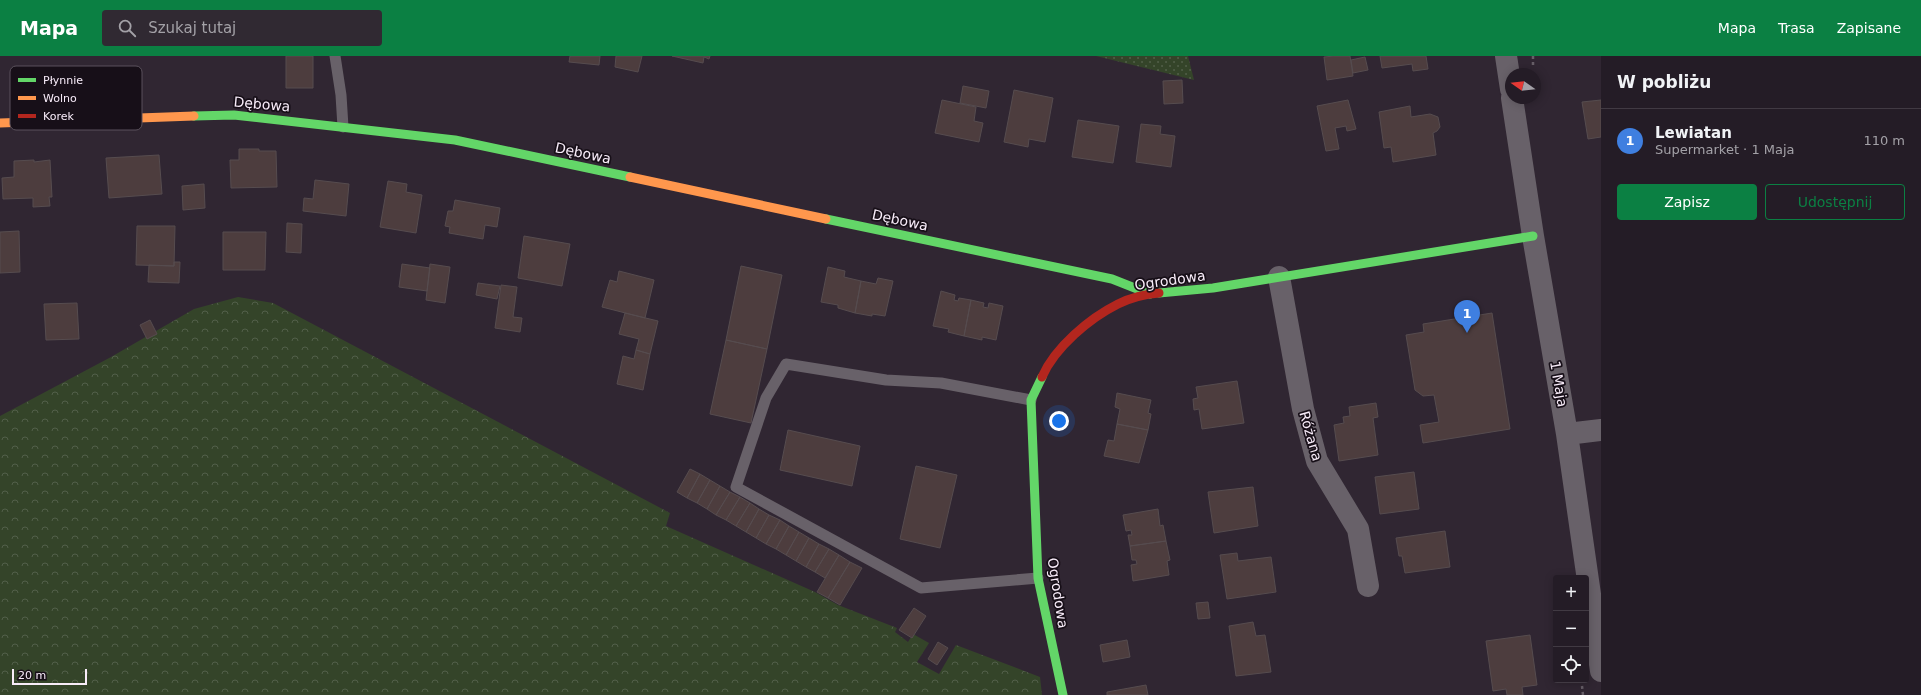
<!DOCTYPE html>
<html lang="pl">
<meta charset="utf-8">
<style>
body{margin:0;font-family:"DejaVu Sans",sans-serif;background:#302932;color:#f1f3f6}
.controls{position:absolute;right:12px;bottom:12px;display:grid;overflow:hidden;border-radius:4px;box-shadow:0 2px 10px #0003}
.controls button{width:36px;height:36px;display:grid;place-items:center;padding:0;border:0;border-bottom:1px solid #413a43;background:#241c26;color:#f1f3f6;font:20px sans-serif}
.compass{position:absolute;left:1505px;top:12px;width:36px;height:36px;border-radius:50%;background:#241c26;box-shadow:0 2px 10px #0003;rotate:284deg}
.scale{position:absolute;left:12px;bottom:10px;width:75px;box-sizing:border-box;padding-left:4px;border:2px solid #f8ecf9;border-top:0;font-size:11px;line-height:14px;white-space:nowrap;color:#f8ecf9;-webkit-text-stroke:3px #170f18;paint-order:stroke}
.you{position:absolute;left:1059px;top:365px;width:14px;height:14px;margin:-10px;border:3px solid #fff;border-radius:50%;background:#1a73e8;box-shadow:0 0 0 6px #1a73e833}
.badge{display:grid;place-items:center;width:26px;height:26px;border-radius:50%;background:#0b8043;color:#fff;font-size:13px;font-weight:700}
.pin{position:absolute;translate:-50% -33px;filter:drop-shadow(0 1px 2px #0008)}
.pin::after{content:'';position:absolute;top:21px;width:14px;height:12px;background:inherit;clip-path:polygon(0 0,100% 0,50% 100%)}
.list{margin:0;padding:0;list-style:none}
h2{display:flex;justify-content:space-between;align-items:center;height:52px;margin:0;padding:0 16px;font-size:17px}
h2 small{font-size:13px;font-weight:400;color:#a3a1a7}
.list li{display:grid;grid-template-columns:26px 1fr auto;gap:12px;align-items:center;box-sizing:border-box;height:64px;padding:0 16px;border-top:1px solid #413a43}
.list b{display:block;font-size:15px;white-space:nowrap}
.list p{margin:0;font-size:13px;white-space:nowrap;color:#a3a1a7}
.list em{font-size:13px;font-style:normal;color:#a3a1a7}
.actions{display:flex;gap:8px;padding:12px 16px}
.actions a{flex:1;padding:9px 0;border:1px solid #0b8043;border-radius:4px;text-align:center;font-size:14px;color:#0b8043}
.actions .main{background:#0b8043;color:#fff}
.icon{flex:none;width:22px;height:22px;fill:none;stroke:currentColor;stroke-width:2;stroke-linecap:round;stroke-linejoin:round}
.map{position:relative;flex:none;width:1601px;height:639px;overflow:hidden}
header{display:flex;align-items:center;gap:24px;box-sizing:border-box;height:56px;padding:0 20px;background:#0b8043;color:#fff}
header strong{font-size:19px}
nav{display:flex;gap:22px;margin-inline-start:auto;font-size:14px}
.search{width:280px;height:36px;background:#302932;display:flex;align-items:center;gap:10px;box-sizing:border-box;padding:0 14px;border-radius:4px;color:#a3a1a7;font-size:15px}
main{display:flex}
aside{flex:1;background:#241c26}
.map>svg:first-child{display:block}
.forest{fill:url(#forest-crowns)}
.park{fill:url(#park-dots)}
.building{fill:#4d3d3e;stroke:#564c4f}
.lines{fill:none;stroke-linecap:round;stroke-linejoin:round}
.path{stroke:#675f68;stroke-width:2.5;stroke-dasharray:3 3;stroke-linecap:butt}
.lane{stroke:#686169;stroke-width:11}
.street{stroke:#686169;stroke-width:22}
.fast{stroke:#63d668;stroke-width:9}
.slow{stroke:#ff974d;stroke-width:9}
.jam{stroke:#b3261e;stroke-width:9}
.labels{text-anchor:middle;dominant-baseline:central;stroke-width:3.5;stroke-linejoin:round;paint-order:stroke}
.street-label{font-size:14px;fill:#f8ecf9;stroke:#170f18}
.key{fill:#170f18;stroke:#5a515c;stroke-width:1}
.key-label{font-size:11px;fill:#f8ecf9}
</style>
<header>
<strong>Mapa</strong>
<div class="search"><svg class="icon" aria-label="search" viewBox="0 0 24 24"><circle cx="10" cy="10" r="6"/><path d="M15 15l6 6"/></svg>Szukaj tutaj</div>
<nav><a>Mapa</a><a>Trasa</a><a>Zapisane</a></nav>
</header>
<main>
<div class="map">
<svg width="1601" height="639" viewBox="0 0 1601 639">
<defs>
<pattern id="forest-crowns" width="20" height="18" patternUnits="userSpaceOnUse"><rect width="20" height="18" fill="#344429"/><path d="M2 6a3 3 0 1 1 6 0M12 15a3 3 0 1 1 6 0" fill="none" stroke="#525f49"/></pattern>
<pattern id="park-dots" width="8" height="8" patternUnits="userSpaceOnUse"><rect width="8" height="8" fill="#344429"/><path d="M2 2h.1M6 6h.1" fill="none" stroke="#525f49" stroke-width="1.8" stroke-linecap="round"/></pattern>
</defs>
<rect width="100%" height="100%" fill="#302632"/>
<path class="forest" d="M238 241 273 247 670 457 666 470 815 536 838 549 897 572 895 576 908 586 913 578 929 587 917 606 939 618 956 589 1040 621 1042 639H0V360L111 301 194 253Z"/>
<path class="park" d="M1096 0H1188L1194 24Z"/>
<path class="building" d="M286 0H313V32H286Z
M570 0H600L599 9 569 6Z
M616 0H642L638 16 615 11Z
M672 0H710L709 3 704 1 703 7Z
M1334 0H1350L1353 20 1327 24 1324 1Z
M1380 0H1426L1428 13 1413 15 1412 8 1382 12Z
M1365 1 1368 14 1353 17 1351 4Z
M1182 24 1183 47 1164 48 1163 25Z
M963 30 989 35 986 52 960 47Z
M1014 34 1053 42 1045 86 1029 83 1028 91 1004 86Z
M942 44 976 51 974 65 983 67 979 86 935 77Z
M1348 44 1356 73 1347 75 1346 70 1335 72 1339 93 1326 95 1317 50Z
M1601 44V81L1588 83 1582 46Z
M1410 50 1411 61 1430 58 1438 61 1440 71 1437 75 1433 77 1436 99 1393 106 1391 91 1384 92 1379 56Z
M1078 64 1119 70 1113 107 1072 101Z
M1141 68 1161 70 1160 78 1175 80 1171 111 1136 106Z
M239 93H259V95H276L277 131 231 132 230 104H239Z
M159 99 162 138 109 142 106 102Z
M34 104V106L50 104 52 141H49L50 150 33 151V142L3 143 2 122 14 121V105Z
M315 124 349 128 346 160 303 155 304 142 313 143Z
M388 125 407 128 406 136 422 139 416 177 380 171Z
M204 128 205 152 183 154 182 130Z
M455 144 500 152 497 171 485 169 483 183 449 177 450 171 445 170 448 155H453Z
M287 167 302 168 301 197 286 196Z
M137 170H175L174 210 136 209Z
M19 175 20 216 0 217V176Z
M223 176H266L265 214H223Z
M524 180 570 188 562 230 518 222Z
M174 206H180L179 227 148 226 149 209 174 210Z
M402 208 430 212 427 235 399 231Z
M430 208 450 211 445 247 426 244Z
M741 210 782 219 767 293 726 284Z
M828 211 845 215 844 221 861 225 855 257 838 252V249L821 246Z
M619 215 654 224 645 262 602 251 610 224 617 226Z
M878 222 893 225 885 260 872 258V260L855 257 861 225 876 228Z
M478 227 500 230 497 243 476 239Z
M501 229 517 231 513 261 522 262 520 276 495 272Z
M941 235 955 239 954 244 958 245 959 242 971 244 964 280 948 276 949 273 933 270Z
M971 244 984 247 983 251 988 252 989 247 1003 250 996 284 982 281V284L964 280Z
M77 247 79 283 46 284 44 248Z
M625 257 658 265 650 298 636 294 639 283 619 278Z
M1492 257 1510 373 1423 387 1420 369 1439 366 1434 339 1423 340 1415 334 1406 279 1424 276 1423 268Z
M150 264 157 278 147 283 140 269Z
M726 284 767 293 751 367 710 358Z
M636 294 650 298 643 334 617 328 623 300 634 303Z
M1237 325 1244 367 1202 373 1199 353 1194 354 1193 343 1198 342 1196 331Z
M1117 337 1151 344 1148 357 1151 358 1148 374 1117 368 1120 353 1115 351Z
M1376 347 1378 361 1373 362 1378 399 1339 405 1334 369 1344 367 1343 361 1350 360 1349 351Z
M1117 368 1148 374 1139 407 1104 400 1108 384 1114 385Z
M788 374 860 390 852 430 780 414Z
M916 410 957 419 940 492 900 483Z
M690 413 700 418 687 442 677 436Z
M1414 416 1419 453 1380 458 1375 421Z
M700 418 710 424 697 447 687 442Z
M710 424 720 430 707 453 697 447Z
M720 430 730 436 716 459 707 453Z
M1253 431 1258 470 1214 477 1208 436Z
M730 436 740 441 726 464 716 459Z
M740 441 750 447 736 470 726 464Z
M750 447 759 453 746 476 736 470Z
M759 453 769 459 756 482 746 476Z
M1158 453 1160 470 1163 469 1166 485 1130 490 1128 479H1132L1131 474 1126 475 1123 459Z
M769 459 780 464 766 488 756 482Z
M780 464 789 470 776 493 766 488Z
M789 470 799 476 786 499 776 493Z
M1445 475 1450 511 1405 517 1402 500H1399L1396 482Z
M799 476 809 482 796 505 786 499Z
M809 482 819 488 806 511 796 505Z
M1166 485 1170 504 1167 505 1169 519 1133 525 1131 509 1137 508 1136 504H1132L1130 490Z
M819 488 829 493 815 516 806 511Z
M829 493 839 499 825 522 815 516Z
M1237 497 1238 505 1271 501 1276 536 1227 543 1220 499Z
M839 499 850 506 828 542 817 536Z
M850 506 862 512 840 549 828 542Z
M1208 546 1210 562 1198 563 1196 547Z
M914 552 926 560 912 582 899 574Z
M1253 566 1256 580 1265 579 1271 616 1236 620 1229 570Z
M1530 579 1537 629 1522 631 1523 639H1507L1506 633 1493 635 1486 585Z
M1127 584 1130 601 1103 606 1100 589Z
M938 586 948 592 937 609 928 603Z
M1146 629 1148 639H1107V636Z"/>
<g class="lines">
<path class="path" d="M1533 0V9
M1582 630 1583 639"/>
<path class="lane" d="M335 0 341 39 343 71
M1031 344 941 327 886 324 786 308 766 342 736 431 921 532 1038 522"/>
<path class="street" d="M1506 0 1511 33
M1512 42 1533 180 1567 378 1601 615
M1279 221 1303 353 1317 405 1358 473 1368 530
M1567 378 1601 374"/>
<path class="fast" d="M194 60 234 59 455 84 630 121
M826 163 1112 223 1150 238
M1159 237 1213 232 1533 180
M1042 321 1031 344 1038 522 1063 639"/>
<path class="slow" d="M0 67 194 60
M630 121 826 163"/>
<path class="jam" d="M1042 321C1055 291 1090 262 1118 248 1130 242 1147 238 1159 237"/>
</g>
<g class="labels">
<g class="street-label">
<text transform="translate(262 48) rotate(5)">Dębowa</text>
<text transform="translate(583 97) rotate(12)">Dębowa</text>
<text transform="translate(900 164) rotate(12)">Dębowa</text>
<text transform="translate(1170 224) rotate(-8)">Ogrodowa</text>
<text transform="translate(1559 328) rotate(80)">1 Maja</text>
<text transform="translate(1311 380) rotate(74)">Różana</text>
<text transform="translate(1058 537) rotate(81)">Ogrodowa</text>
</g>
</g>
<rect x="10" y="10" width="132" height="64" rx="6" class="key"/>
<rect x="18" y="22" width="18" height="4" fill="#63d668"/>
<rect x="18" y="40" width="18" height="4" fill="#ff974d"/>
<rect x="18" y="58" width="18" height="4" fill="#b3261e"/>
<g class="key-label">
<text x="43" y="28">Płynnie</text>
<text x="43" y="46">Wolno</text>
<text x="43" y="64">Korek</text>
</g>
</svg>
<div class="controls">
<button>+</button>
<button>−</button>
<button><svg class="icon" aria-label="locate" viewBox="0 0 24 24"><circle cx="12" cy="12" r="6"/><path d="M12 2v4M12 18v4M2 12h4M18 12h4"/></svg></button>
</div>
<svg class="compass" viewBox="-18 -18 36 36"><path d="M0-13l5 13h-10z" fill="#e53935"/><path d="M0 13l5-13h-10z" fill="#a3a1a7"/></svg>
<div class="scale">20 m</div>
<div class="you"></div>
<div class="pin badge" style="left:1467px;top:277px;background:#3f7fe0">1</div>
</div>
<aside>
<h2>W pobliżu<small></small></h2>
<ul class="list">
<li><span class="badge" style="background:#3f7fe0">1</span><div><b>Lewiatan</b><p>Supermarket · 1 Maja</p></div><em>110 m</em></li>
</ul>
<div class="actions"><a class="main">Zapisz</a><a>Udostępnij</a></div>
</aside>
</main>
